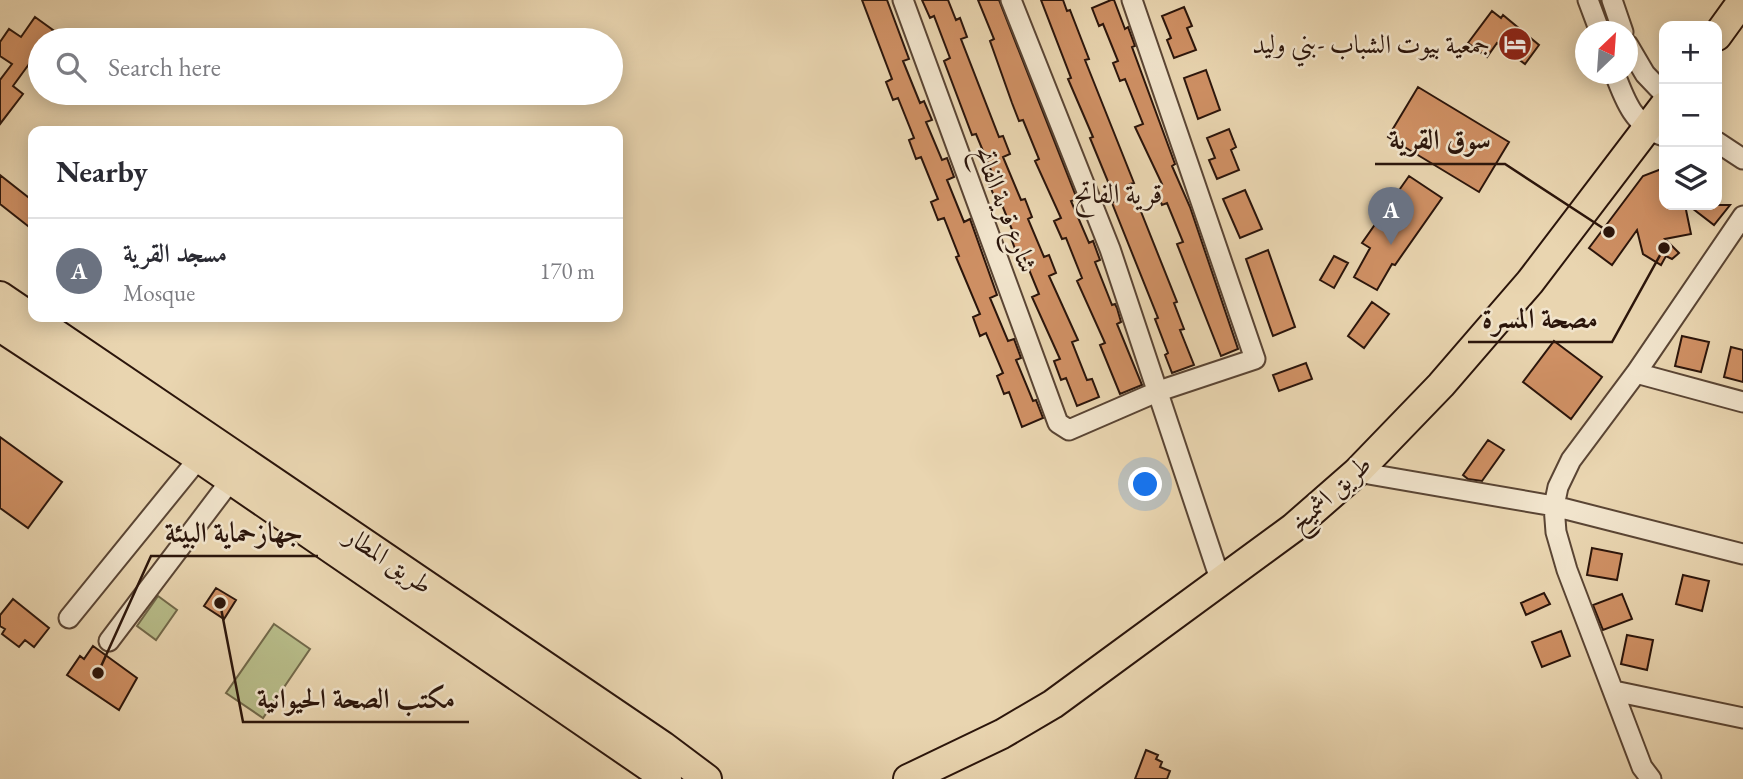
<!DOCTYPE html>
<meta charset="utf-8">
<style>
body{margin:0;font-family:"EB Garamond",Amiri,serif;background:#f2f2f3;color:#2b2b33}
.controls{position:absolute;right:21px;top:21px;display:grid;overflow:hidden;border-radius:14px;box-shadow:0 4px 18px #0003}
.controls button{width:63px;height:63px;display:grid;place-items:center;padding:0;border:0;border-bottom:2px solid #e1e1e2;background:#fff;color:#2b2b33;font:35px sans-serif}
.compass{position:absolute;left:1575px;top:21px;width:63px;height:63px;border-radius:50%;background:#fff;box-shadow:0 4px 18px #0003;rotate:25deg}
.you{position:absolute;left:1146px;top:485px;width:24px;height:24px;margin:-18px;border:5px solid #fff;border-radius:50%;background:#1a73e8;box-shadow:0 0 0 10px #1a73e833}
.badge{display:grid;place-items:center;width:46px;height:46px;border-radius:50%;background:#0b8043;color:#fff;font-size:23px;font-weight:700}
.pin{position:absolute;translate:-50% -58px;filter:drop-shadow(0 2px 4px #0008)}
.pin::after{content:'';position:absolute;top:37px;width:24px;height:21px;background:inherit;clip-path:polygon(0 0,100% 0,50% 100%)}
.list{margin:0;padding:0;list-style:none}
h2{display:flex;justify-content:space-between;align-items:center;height:91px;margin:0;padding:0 28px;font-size:30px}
h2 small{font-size:23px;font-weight:400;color:#7c7c81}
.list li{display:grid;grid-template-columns:46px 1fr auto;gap:21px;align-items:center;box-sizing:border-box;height:105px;padding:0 28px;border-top:2px solid #e1e1e2}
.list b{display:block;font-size:26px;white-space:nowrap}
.list p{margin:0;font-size:23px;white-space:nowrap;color:#7c7c81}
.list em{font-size:23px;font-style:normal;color:#7c7c81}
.icon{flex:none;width:38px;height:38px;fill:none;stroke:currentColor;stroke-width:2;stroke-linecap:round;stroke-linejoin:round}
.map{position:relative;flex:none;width:1743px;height:779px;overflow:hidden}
.search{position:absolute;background:#fff;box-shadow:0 4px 18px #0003;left:28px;top:28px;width:595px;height:77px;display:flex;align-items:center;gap:18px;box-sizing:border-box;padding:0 24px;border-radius:38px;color:#7c7c81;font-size:26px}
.panel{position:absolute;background:#fff;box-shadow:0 4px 18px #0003;left:28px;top:126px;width:595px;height:196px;border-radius:14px}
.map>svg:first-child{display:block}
.green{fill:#b8bd8a;stroke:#72694a;stroke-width:2}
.building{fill:#cf9064;stroke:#2b150b;stroke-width:2}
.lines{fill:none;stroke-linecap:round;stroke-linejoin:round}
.minor-casing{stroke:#5a4534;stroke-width:23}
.highway-casing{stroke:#2b150b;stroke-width:32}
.minor{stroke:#f1e4cc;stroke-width:19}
.highway{stroke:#e9d5b0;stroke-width:28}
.labels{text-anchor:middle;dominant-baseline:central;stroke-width:5;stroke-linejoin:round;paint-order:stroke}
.poi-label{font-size:26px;fill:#2b150b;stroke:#f1e4cc;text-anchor:end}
.street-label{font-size:26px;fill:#2b150b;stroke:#f1e4cc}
.neighbourhood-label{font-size:28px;fill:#2b150b;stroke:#f1e4cc}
.leader{fill:none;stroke:#2b150b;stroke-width:2.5}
.callout-dot{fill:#2b150b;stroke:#f1e4cc;stroke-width:2.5}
.callout-label{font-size:28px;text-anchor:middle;font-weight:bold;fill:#2b150b;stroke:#f1e4cc;stroke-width:5;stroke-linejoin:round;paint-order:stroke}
</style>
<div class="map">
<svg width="1743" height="779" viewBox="0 0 1743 779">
<rect width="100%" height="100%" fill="#e9d5b0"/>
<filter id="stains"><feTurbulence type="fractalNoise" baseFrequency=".00286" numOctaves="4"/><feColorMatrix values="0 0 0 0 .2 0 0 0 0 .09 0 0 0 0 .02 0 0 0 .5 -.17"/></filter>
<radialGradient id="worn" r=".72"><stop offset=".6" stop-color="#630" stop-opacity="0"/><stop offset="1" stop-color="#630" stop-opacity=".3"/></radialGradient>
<path class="green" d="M158 596 177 610 156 640 137 626Z
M274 624 310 649 263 718 226 693Z"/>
<path class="building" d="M862 0H887L909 59 903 61 920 103 924 101 932 120 926 122 942 160 947 158 954 177 947 180 964 222 970 219 997 295 990 298 1008 341 1014 339 1021 358 1016 360 1033 401 1036 400 1043 418 1022 427 1009 392 1004 394 997 376 1003 373 986 333 980 336 973 317 980 314 956 257 959 256 944 218 938 220 931 202 938 199 921 157 916 159 909 140 914 138 898 98 893 100 886 82 892 79Z
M922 0H948L956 20 960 18 967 37 961 39 999 137 1003 136 1010 154 1003 157 1021 200 1025 199 1032 217 1028 219 1044 257 1049 255 1056 273 1049 276 1078 340 1072 342 1087 380 1092 379 1099 397 1077 406 1066 378 1061 380 1054 361 1060 359 1032 297 1039 294 1023 255 1018 257 1011 238 1015 237 998 195 994 196 987 178 993 175 976 134 972 135 944 61 950 58 934 16 930 18Z
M978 0H999L1077 199 1071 201 1089 243 1093 241 1100 260 1095 262 1112 305 1115 304 1117 308 1121 322 1117 324 1142 385 1120 394 1100 345 1105 343 1077 281 1082 278 1066 238 1062 239 1054 221 1061 218 1035 161 1039 159 1023 120 1019 121 1012 103 990 41 994 39Z
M1041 0H1063L1067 11 1070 10 1089 59 1085 60 1134 183 1130 184 1177 302 1174 303 1184 329 1180 330 1194 365 1172 373 1165 355 1168 353 1155 319 1158 318 1112 203 1116 201 1090 138 1093 137 1068 79 1071 78Z
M1111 0H1114L1125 29 1128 27 1135 46 1132 47 1175 164 1172 166 1190 207 1238 349 1221 356 1177 244 1183 242 1167 203 1162 205 1155 187 1162 184 1135 127 1143 124 1125 79 1120 81 1113 63 1118 61 1103 24 1099 26 1092 8Z
M1184 7 1192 26 1187 28 1196 50 1174 58 1167 40 1171 38 1162 16Z
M1492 11 1501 18 1503 15 1539 45 1525 64 1497 43 1487 57 1468 43Z
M35 17 53 30 46 40H40V49L13 86 23 94 0 124V80L12 64 0 56V42L9 29 21 37Z
M1206 70 1220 110 1198 119 1184 78Z
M1418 87 1509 142 1479 192 1388 137Z
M1229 129 1236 147 1231 150 1239 170 1217 179 1209 160 1215 158 1207 138Z
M1664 168V205H1685L1691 234 1665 239 1679 253 1672 259 1666 256 1661 265 1643 254 1637 230 1612 265 1589 248 1643 176Z
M0 175 33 201V230L0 204Z
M1409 176 1442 198 1395 265 1392 264 1377 290 1354 277 1370 248 1362 243Z
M1245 190 1262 229 1240 238 1223 199Z
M1688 205H1730L1714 225Z
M1268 250 1295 327 1273 336 1246 259Z
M1334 256 1348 263 1334 288 1320 280Z
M1372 302 1389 314 1364 348 1348 336Z
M1682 336 1709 342 1701 372 1675 366Z
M1554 341 1602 377 1571 419 1523 382Z
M1731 347 1743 350V382L1724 377Z
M1306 363 1312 379 1279 391 1273 375Z
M0 437 62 482 28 528 0 508Z
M1488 440 1504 450 1482 481 1468 479 1463 475Z
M1592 548 1622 554 1617 580 1587 575Z
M1683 575 1709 581 1702 611 1676 604Z
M216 588 236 600 224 619 204 606Z
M1544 593 1550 604 1526 615 1521 603Z
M1622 594 1632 619 1603 630 1593 605Z
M13 599 49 628 34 647 25 640 19 647 2 634 5 629 0 626V615Z
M1561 631 1570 656 1542 667 1532 642Z
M1627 635 1653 640 1647 670 1621 664Z
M93 646 137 678 119 710 67 675 80 656 84 659Z
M1146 750 1158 755 1156 759 1162 762 1160 767 1170 771 1167 779H1135Z"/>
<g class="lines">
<g class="minor-casing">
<path id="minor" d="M903 0 1058 423 1069 430 1159 391 1255 359 1132 0
M1011 0 1110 249 1221 582
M1588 0 1600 32
M1612 0 1623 32
M1628 45 1645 74 1664 94
M1615 74C1625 101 1635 127 1664 136
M1717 142 1743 159
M1636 373 1743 402
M1357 472 1554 506 1743 554
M69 618 199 458
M109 641 231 480
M1614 691 1743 718
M1651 779 1642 767 1567 570 1556 532 1554 506 1558 487 1571 460 1636 373 1743 216"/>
</g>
<g class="highway-casing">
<path id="highway" d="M1717 36 1743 0
M0 296 663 746 707 779
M0 327 199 458 667 779
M908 779 1002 734 1053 704 1293 528 1357 472 1441 385 1530 282 1664 106"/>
</g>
<use href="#minor" class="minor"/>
<use href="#highway" class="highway"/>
</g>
<defs>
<g id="hotel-disc" transform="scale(1.75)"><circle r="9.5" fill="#8f2418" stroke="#f1e4cc"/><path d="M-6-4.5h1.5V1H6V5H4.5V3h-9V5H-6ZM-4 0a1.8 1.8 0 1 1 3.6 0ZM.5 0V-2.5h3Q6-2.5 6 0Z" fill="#fff"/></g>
</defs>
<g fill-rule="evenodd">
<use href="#hotel-disc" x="1515" y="44"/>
</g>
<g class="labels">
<g class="poi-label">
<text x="1490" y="44">جمعية بيوت الشباب -بني وليد</text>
</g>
<g class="street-label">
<text transform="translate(1006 209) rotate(69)">شارع قرية الفاتح</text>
<text transform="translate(1330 493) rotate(-42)">طريق اشميخ</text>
<text transform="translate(389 560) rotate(34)">طريق المطار</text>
</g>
<g class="neighbourhood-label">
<text x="1118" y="193">قرية الفاتح</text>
</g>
</g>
<path class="leader" d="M1609 232L1505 164H1375M1664 248L1612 342H1468M98 673L151 556H318M220 603L243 722H469"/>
<g class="callout-dot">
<circle cx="1609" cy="232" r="7"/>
<circle cx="1664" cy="248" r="7"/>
<circle cx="98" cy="673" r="7"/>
<circle cx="220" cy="603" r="7"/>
</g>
<g class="callout-label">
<text x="1440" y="149">سوق القرية</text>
<text x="1540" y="328">مصحة المسرة</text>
<text x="234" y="542">جهازحماية البيئة</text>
<text x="356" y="708">مكتب الصحة الحيوانية</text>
</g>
<rect width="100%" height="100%" filter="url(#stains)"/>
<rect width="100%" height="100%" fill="url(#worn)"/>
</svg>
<div class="controls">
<button>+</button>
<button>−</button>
<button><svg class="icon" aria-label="layers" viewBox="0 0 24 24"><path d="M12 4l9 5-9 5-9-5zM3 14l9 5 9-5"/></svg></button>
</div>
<svg class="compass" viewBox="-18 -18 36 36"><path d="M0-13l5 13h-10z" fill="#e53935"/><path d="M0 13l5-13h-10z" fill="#7c7c81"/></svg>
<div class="you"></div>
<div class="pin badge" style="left:1391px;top:245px;background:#6b7280">A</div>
<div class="search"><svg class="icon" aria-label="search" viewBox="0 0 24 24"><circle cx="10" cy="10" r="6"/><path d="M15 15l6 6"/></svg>Search here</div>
<section class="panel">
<h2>Nearby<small></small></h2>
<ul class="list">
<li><span class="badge" style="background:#6b7280">A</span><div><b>مسجد القرية</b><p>Mosque</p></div><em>170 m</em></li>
</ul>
</section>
</div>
